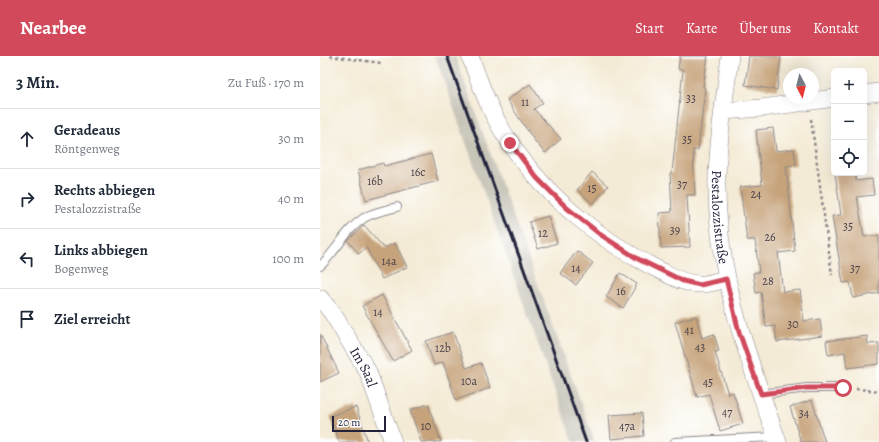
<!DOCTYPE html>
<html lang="de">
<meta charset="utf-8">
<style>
body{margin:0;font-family:Alegreya,serif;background:#f6f6f7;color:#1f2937}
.controls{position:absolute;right:12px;top:12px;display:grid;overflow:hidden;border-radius:6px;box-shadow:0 4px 16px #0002}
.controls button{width:36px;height:36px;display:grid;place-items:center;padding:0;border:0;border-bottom:1px solid #e0e1e3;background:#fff;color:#1f2937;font:20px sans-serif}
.compass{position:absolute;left:463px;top:12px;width:36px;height:36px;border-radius:50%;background:#fff;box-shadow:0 4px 16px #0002;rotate:173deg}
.scale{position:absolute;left:12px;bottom:10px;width:54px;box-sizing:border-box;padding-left:4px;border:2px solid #22223b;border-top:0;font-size:11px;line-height:14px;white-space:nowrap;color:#22223b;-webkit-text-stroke:3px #fff;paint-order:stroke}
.stop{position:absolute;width:12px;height:12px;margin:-9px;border:3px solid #d1495b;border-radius:50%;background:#fff}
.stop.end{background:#d1495b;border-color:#fff;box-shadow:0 1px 4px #0008}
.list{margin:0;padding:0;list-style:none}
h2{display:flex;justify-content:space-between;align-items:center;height:52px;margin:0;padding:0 16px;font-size:17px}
h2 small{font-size:13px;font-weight:400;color:#747a83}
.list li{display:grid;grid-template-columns:26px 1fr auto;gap:12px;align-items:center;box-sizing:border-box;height:60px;padding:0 16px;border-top:1px solid #e0e1e3}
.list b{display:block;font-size:15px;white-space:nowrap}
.list p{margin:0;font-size:13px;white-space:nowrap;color:#747a83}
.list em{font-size:13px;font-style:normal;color:#747a83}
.icon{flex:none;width:22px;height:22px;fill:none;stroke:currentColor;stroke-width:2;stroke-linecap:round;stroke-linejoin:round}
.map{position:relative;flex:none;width:559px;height:386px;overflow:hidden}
header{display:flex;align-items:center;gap:24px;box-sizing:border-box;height:56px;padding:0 20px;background:#d1495b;color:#fff}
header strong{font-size:19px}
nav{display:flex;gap:22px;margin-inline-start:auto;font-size:14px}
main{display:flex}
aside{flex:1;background:#fff}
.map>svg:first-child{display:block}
.industrial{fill:#c7c4b8}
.building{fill:#c6a37a}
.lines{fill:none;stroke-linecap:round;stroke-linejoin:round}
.service-casing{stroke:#8b8688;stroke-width:10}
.minor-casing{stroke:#8b8688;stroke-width:18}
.path{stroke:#8b8688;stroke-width:2.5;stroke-dasharray:3 3;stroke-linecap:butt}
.service{stroke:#fff;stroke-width:8}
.minor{stroke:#fff;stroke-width:17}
.rail{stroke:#22223b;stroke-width:3}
.route{stroke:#d1495b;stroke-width:5}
.labels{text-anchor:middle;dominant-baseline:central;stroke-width:4;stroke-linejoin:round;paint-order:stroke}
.number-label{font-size:12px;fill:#4b424b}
.street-label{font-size:14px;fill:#22223b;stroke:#fff}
</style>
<header>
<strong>Nearbee</strong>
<nav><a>Start</a><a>Karte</a><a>Über uns</a><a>Kontakt</a></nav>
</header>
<main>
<aside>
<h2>3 Min.<small>Zu Fuß · 170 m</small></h2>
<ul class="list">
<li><svg class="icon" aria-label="ahead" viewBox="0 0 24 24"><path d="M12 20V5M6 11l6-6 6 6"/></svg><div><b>Geradeaus</b><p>Röntgenweg</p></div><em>30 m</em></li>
<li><svg class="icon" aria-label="right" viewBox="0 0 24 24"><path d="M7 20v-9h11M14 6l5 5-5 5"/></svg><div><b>Rechts abbiegen</b><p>Pestalozzistraße</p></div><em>40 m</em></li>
<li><svg class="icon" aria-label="left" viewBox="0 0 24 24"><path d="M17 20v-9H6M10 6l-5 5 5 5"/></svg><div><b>Links abbiegen</b><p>Bogenweg</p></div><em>100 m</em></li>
<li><svg class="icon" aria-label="arrive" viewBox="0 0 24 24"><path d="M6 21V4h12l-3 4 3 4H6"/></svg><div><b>Ziel erreicht</b></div></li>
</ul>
</aside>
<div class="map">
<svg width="559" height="386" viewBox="0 0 559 386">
<rect width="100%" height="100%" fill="#fff"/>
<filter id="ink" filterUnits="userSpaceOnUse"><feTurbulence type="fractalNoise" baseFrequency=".025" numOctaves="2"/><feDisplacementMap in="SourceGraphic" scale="8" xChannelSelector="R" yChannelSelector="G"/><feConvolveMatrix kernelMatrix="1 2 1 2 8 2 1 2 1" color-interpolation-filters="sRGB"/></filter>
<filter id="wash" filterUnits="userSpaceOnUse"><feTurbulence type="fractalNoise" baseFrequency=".012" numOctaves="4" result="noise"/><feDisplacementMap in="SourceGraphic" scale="16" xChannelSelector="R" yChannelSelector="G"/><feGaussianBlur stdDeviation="0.9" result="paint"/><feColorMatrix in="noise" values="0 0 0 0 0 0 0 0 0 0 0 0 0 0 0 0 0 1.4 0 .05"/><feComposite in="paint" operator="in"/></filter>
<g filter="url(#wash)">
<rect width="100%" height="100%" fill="#f4ebd6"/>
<path class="industrial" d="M115 0H135L275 386H253Z"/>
<g id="blocks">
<path class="building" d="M360 0H388L383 31 385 32 378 94H373L375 139H367L370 191 341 192 339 157 352 156 350 117H352L363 14 358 13Z
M429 0H461L457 34 425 29Z
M210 28 223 47 214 53 241 83 225 97 214 84 187 44Z
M453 72 456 95 474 93 476 109 466 110 475 195 458 197 463 236 480 234 484 265 500 263 502 280 457 286 455 270 446 271 441 236 436 237 433 217 439 216 435 184H427L420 131 442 129 436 74Z
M111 98 118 125 46 144 38 114 63 107 64 110Z
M272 116 288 130 273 148 257 134Z
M515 117H535L536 125 552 123 554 139 537 141 544 181 559 179V237L533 242 530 226 523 227 512 160 521 159Z
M228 160 237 187 218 193 209 166Z
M44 169 64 192 75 187 87 211 62 223 46 191 39 198 28 185Z
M257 195 273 207 256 229 240 217Z
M300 217 317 228 303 252 286 241Z
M62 239 92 294 73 305 42 250Z
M376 260 382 282 394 278 399 295 395 296 408 338 413 336 423 368 400 375 389 338 377 341 355 266Z
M133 276 146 312 161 307 170 332 136 344 123 306 114 309 106 285Z
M0 278 19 317 0 326Z
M547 280 548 288 559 287V308L527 312 525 296 508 299 506 285Z
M492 344 498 364 505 386H481L476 370 470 351Z
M108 348 121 386H101L90 354Z
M36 351 48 386H19L10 360Z
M322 357 324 380 291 383 289 359Z"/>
</g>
</g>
<g filter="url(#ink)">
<use href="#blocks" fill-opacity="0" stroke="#8b8688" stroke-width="1"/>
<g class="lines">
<g class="service-casing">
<path id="service" d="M0 210C16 196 26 173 44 162 53 156 67 154 77 151
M441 338 487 332H523
M355 386 456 381"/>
</g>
<g class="minor-casing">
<g id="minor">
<path d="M150 0C161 31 172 61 191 88 227 142 281 185 339 214 352 220 364 228 379 228 387 229 397 225 406 223"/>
<path id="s1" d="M410 0C405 40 398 81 397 121 395 215 427 299 458 386"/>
<path d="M544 38 559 36"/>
<path d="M403 55 442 52 514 42"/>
<path id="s2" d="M0 242 13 258 48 316 73 386"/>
</g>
</g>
<path class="path" d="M10 0 61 7
M491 63 512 219
M536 333 559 335"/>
<use href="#service" class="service"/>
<use href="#minor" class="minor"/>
<path class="rail" d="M127 0 266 386"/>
</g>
</g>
<g class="lines" filter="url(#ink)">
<path class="route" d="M190 87 217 122 247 152 281 179 318 203 363 225 380 229 406 223 419 276 441 338 487 332H523"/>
</g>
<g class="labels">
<g class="number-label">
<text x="371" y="42">33</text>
<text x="205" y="46">11</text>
<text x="367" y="83">35</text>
<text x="98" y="116">16c</text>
<text x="55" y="125">16b</text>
<text x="362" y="128">37</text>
<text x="272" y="132">15</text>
<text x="436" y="138">24</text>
<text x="528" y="170">35</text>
<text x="355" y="174">39</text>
<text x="223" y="177">12</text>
<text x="450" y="181">26</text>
<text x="69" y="205">14a</text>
<text x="256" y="212">14</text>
<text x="535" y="212">37</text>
<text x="448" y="225">28</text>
<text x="301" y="235">16</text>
<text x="58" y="256">14</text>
<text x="473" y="268">30</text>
<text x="369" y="274">41</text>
<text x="380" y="291">43</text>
<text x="123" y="292">12b</text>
<text x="149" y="325">10a</text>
<text x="388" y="326">45</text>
<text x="407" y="356">47</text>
<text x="484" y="357">34</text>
<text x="106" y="370">10</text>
<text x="307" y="370">47a</text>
</g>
<g class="street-label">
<text stroke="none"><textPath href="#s1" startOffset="162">Pestalozzistraße</textPath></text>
<text stroke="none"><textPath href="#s2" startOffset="82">Im Saal</textPath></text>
</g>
</g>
</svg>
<div class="controls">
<button>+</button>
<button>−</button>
<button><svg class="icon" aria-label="locate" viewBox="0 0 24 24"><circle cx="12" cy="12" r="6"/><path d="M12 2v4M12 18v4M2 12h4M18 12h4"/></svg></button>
</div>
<svg class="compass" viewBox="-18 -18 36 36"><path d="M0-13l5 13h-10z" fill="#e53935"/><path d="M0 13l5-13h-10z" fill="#747a83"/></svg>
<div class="scale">20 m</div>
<div class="stop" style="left:523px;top:332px"></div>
<div class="stop end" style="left:190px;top:87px"></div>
</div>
</main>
